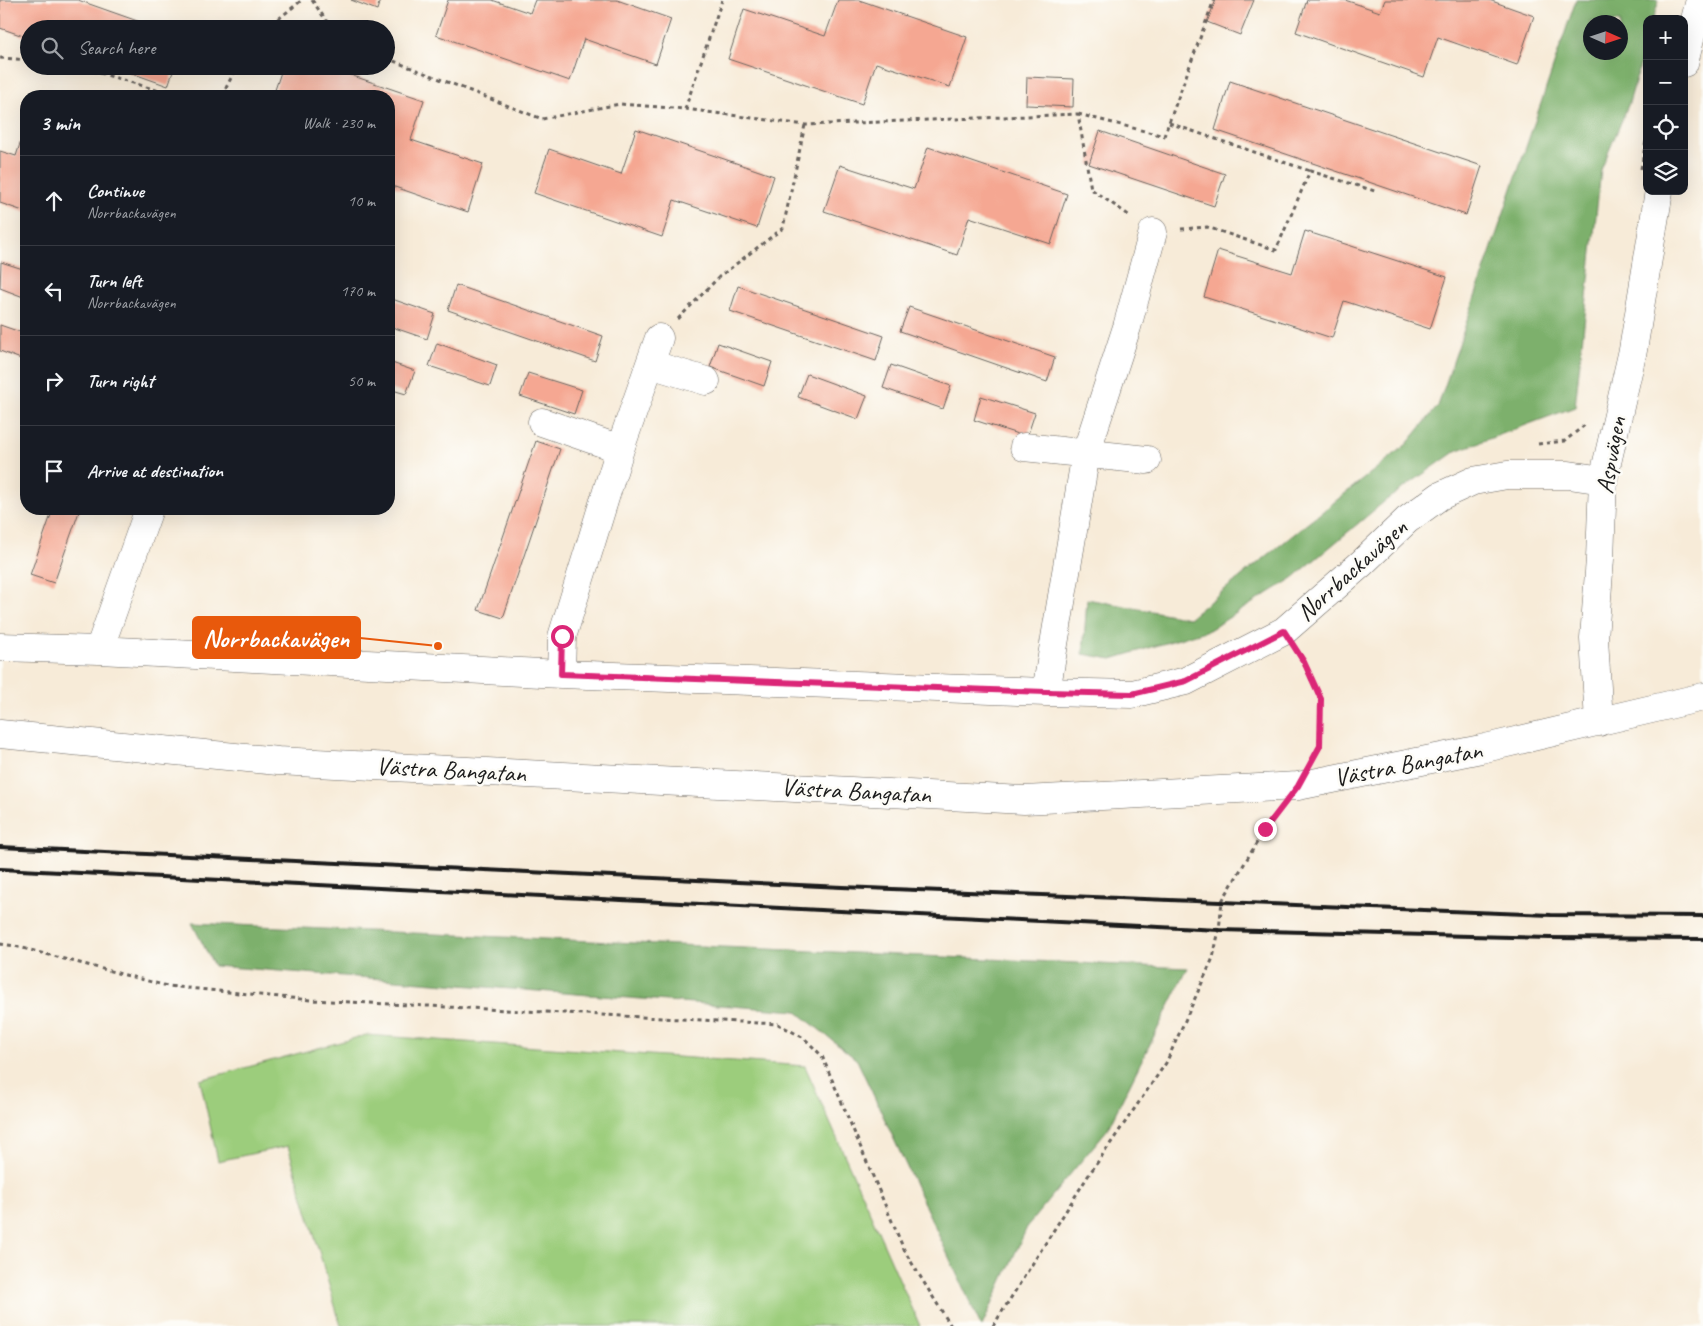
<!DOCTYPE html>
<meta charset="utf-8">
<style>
body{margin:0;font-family:Caveat,sans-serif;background:#242831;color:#f1f3f6}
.controls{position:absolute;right:15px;top:15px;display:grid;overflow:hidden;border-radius:10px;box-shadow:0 5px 20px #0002}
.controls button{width:45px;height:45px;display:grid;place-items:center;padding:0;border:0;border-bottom:1px solid #363941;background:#171b24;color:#f1f3f6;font:25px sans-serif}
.compass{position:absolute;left:1583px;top:15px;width:45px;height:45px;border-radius:50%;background:#171b24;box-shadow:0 5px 20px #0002;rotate:93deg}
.stop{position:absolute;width:15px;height:15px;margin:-11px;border:4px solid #db2777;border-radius:50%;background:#fff}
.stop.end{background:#db2777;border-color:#fff;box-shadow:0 1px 5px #0008}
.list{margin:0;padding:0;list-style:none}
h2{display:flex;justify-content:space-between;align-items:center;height:65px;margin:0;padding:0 20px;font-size:21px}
h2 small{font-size:16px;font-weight:400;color:#9ea1a6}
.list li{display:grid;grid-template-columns:32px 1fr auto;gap:15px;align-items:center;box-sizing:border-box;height:90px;padding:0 20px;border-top:1px solid #363941}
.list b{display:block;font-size:19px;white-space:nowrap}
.list p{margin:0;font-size:16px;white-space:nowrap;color:#9ea1a6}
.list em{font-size:16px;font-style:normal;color:#9ea1a6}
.icon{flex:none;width:28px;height:28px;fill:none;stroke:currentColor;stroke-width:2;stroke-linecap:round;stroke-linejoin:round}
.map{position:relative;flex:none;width:1703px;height:1326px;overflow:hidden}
.search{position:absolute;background:#171b24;box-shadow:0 5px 20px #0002;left:20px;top:20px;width:375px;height:55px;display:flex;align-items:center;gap:12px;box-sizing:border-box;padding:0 18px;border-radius:28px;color:#9ea1a6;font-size:19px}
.panel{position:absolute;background:#171b24;box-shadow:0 5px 20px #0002;left:20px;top:90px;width:375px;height:425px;border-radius:20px}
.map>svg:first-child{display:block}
.green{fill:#9ccd7c;stroke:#5c744c}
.forest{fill:#7db06c;stroke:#4c6644;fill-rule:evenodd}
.building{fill:#f5a792}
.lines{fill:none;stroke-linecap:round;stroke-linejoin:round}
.minor-casing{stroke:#69645e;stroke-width:29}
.path{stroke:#69645e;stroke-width:3;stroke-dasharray:4 4;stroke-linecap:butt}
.minor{stroke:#fff;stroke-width:28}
.rail{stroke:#1c1c1c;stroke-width:4}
.route{stroke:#db2777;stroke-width:6}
.labels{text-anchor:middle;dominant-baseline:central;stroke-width:5;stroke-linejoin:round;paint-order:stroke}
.street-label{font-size:25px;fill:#1c1c1c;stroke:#fdfcf7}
.leader{fill:none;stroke:#e8590c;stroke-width:2}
.callout-dot{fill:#e8590c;stroke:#fdfcf7;stroke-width:2}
.callout{fill:#e8590c;stroke:#e8590c;stroke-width:2}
.callout-label{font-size:26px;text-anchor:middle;font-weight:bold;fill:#fff}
</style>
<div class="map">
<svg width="1703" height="1326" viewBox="0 0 1703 1326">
<rect width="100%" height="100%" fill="#fdfcf7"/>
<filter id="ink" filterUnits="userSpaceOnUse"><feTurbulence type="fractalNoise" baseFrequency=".02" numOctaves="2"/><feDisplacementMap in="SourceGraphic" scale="10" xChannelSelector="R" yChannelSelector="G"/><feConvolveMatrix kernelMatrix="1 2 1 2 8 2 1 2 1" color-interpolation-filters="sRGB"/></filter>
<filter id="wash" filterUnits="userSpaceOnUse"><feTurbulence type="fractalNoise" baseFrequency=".0096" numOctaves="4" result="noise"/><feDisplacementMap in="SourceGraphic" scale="20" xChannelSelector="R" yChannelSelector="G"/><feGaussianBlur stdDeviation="1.12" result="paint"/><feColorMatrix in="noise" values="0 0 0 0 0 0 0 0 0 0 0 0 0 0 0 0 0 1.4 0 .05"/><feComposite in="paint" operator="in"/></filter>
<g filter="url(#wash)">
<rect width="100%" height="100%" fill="#f7ebd8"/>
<path class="green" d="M366 1035 805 1066 920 1326H341L288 1146 218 1161 200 1080Z"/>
<path class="forest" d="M1576 0H1659L1653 19H1647V42L1629 103 1601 170 1575 407 1456 451 1385 501 1293 578 1209 630 1112 659 1083 654 1087 599 1189 618 1407 444 1438 406ZM1590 22H1620V52H1590Z
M192 923 1188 968 1107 1130 1028 1225 982 1326H981L857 1060 796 1011 214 966Z"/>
<g id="blocks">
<path class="building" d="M0 0H78L160 29H29V38L0 28Z
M351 0H380L377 10Z
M448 0H492L530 13 535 0H617L671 19 656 64 584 39 570 81 436 35Z
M838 0H859L967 37 950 87 876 63 862 104 728 59 744 9 825 36Z
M1216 0H1254L1240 35 1207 22Z
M1307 0H1345L1380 12 1385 0H1489L1534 16 1517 65 1438 37 1424 77 1296 32Z
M112 66H175L168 86Z
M283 66H324L424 100 411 140 483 164 468 212 389 185V96H273Z
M1027 77 1074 79 1073 107 1026 105Z
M1230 81 1482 166 1466 215 1215 130Z
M26 126V212L0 203V151L16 156Z
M636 129 774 176 757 228 674 200 662 237 534 193 549 149 621 174Z
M1100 131 1225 174 1214 206 1089 164Z
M928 147 1067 194 1051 244 969 217 957 255 824 211 840 165 914 189Z
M1305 231 1447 277 1430 329 1344 301 1332 338 1204 297 1218 250 1292 273Z
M1 262 26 270V298L0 288Z
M456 285 603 336 595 361 448 310Z
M738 286 884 336 876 361 730 311Z
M389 298 435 314 427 339 389 326Z
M909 307 1055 357 1047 382 900 331Z
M0 325 26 334V361L0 351Z
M437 343 497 365 490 386 429 366Z
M718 343 772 362 764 386 710 367Z
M389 362 415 371 406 394 389 389Z
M891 365 951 386 943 409 883 388Z
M528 373 582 390 574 414 520 396Z
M807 374 867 396 858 419 798 397Z
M981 396 1035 413 1027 437 974 420Z
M536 441 560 449 503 618 478 610Z
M53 509H80L54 583 30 575Z"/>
</g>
</g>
<g filter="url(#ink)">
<use href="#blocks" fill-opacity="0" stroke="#69645e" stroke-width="1"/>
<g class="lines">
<g class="minor-casing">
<path id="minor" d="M1684 63 1700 0
M650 364 706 381
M542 422 620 449
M1024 447 1147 460
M0 647 99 650 561 674 1046 692 1132 694 1186 681 1284 631 1362 563 1407 520 1440 496 1473 481 1507 475H1569L1603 480
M99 650 149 509
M561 674 562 637 620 449 659 338
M1046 692 1086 453 1127 327 1153 232
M1599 722 1594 638 1600 559 1603 480 1633 350 1659 191
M0 734 278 761 1024 800 1298 786 1481 749 1703 697"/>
</g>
<path class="path" d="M312 0 332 29
M266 29 302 0
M0 58 29 60
M386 58 542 119 620 104 685 109 805 125 1078 114 1091 189 1130 216
M77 66 176 96
M222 96 237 66
M685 109 722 0
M1078 114 1164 136 1214 0
M1169 123 1310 171
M1641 169 1647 135
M1181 229 1207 227 1276 250 1310 171 1378 192
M678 319 719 277 783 228 805 125
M1538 444 1565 441 1586 424
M1300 655 1321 699 1320 746 1316 753
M0 944 15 946 167 986 311 1000 778 1024 804 1038 822 1056 905 1252 951 1326
M993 1326 1088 1176 1166 1063 1213 958 1219 930 1222 901 1265 829 1274 817"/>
<use href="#minor" class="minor"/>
<path class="rail" d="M0 847 842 887 1551 915 1703 916
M0 869 1219 930 1550 938 1703 939"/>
</g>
</g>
<g class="lines" filter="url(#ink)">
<path class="route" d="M562 636 561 674 1046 692 1132 694 1186 681 1284 631 1304 662 1321 699 1320 746 1298 786 1265 829"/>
</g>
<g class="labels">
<g class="street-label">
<text transform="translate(1611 455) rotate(-80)">Aspvägen</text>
<text transform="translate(1352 570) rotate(-42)">Norrbackavägen</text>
<text transform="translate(1408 764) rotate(-11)">Västra Bangatan</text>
<text transform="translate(451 770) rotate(3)">Västra Bangatan</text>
<text transform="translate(856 791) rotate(3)">Västra Bangatan</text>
</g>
</g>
<path class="leader" d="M438 646L360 638"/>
<circle class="callout-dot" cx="438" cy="646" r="5"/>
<rect class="callout" x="193" y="617" width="167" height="41" rx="5"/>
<g class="callout-label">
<text x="276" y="647">Norrbackavägen</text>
</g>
</svg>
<div class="controls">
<button>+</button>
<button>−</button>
<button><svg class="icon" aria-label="locate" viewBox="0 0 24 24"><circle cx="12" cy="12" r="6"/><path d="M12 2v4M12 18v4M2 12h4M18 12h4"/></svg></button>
<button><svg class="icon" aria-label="layers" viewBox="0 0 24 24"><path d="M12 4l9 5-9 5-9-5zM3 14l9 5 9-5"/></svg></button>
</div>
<svg class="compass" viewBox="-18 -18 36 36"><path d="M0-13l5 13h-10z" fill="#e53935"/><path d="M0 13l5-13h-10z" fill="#9ea1a6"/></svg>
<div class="stop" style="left:562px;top:636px"></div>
<div class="stop end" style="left:1265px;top:829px"></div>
<div class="search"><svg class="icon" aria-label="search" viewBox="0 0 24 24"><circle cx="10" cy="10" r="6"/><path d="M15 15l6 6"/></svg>Search here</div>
<section class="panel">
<h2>3 min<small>Walk · 230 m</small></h2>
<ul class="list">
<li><svg class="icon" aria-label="ahead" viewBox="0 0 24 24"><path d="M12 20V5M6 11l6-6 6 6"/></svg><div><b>Continue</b><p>Norrbackavägen</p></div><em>10 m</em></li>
<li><svg class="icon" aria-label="left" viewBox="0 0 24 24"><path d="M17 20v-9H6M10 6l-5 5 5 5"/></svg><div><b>Turn left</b><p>Norrbackavägen</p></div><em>170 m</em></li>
<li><svg class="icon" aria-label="right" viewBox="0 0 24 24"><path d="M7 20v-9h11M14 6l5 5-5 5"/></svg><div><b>Turn right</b></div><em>50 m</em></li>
<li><svg class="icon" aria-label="arrive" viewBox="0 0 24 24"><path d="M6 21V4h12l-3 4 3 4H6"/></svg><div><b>Arrive at destination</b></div></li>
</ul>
</section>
</div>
